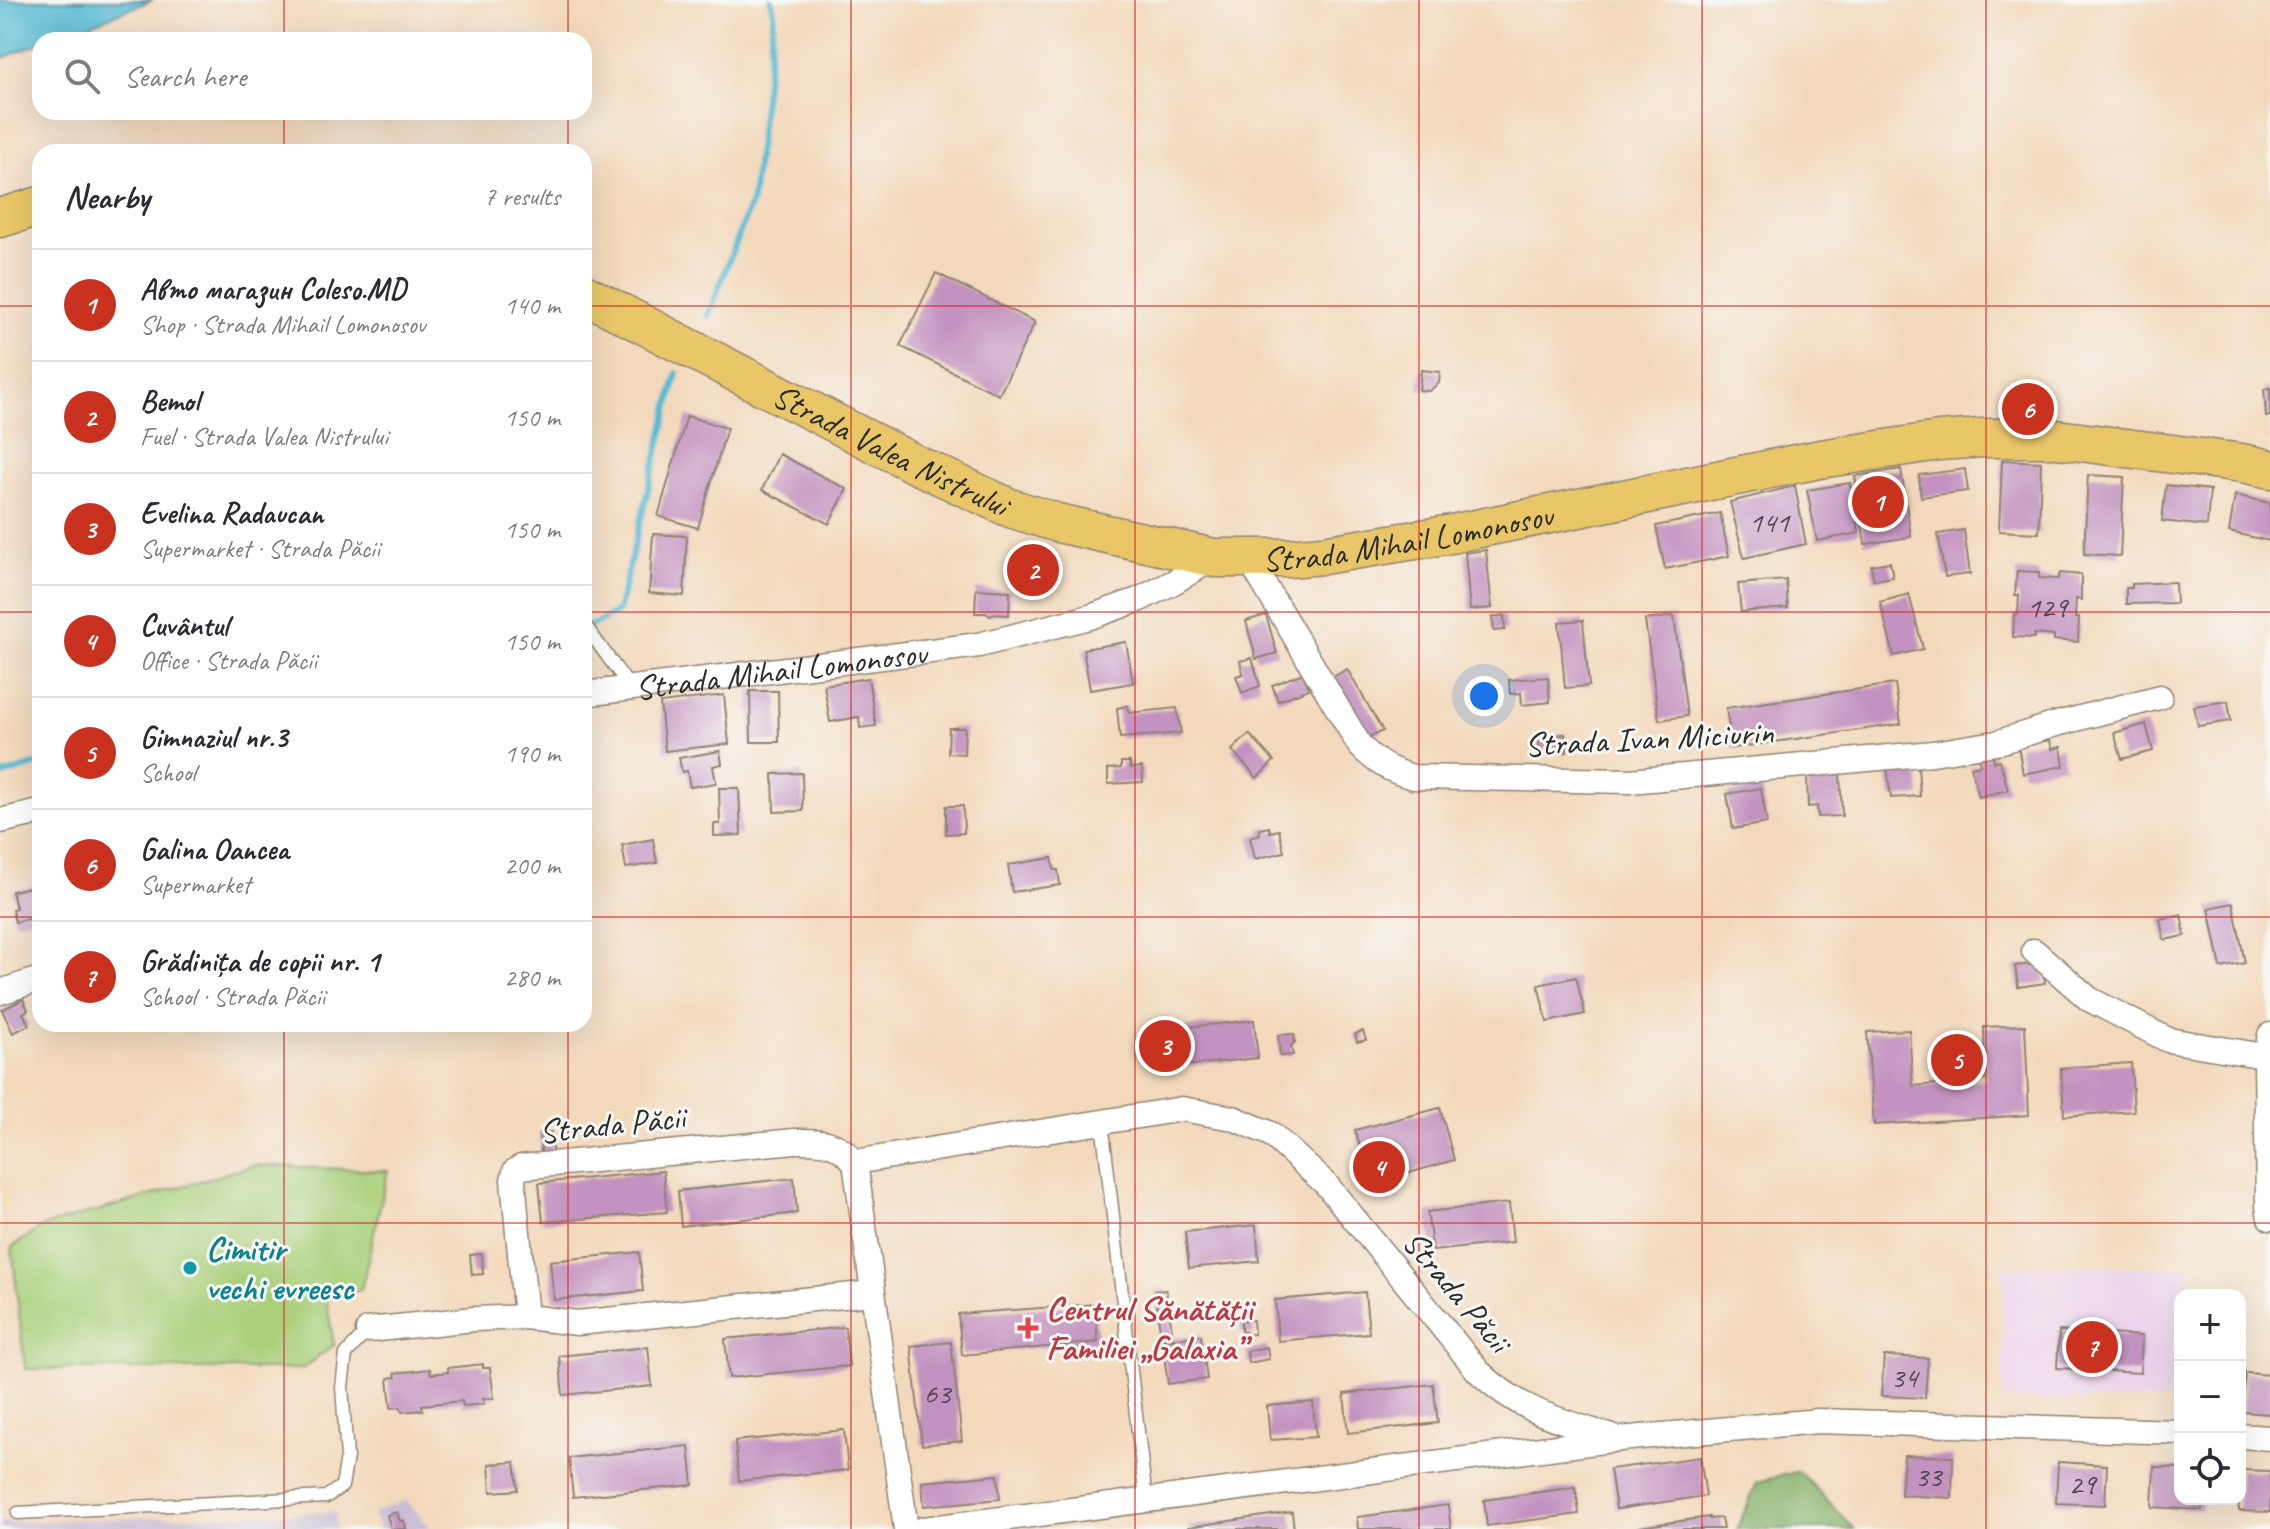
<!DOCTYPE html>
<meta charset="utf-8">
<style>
body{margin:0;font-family:Caveat,sans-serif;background:#f7f7f7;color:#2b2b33}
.controls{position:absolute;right:24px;bottom:24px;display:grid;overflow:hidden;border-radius:16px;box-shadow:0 8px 32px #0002}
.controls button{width:72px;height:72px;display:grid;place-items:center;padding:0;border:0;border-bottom:2px solid #e1e1e2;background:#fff;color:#2b2b33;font:40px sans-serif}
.you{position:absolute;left:1484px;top:696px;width:28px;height:28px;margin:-20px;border:6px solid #fff;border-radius:50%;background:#1a73e8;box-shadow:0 0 0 12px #1a73e833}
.badge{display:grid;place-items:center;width:52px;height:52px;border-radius:50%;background:#c8321e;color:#fff;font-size:26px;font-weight:700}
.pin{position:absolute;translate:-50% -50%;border:4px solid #fff;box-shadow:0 2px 8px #0006}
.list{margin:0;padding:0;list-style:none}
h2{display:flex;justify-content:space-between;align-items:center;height:104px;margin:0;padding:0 32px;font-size:34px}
h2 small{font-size:26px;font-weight:400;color:#7c7c81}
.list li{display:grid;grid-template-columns:52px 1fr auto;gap:24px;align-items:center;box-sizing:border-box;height:112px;padding:0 32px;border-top:2px solid #e1e1e2}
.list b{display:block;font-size:30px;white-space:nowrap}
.list p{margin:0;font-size:26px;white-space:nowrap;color:#7c7c81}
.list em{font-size:26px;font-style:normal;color:#7c7c81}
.icon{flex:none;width:44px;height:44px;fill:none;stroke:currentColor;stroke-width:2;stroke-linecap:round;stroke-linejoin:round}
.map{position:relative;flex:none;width:2270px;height:1529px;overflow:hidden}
.search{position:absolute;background:#fff;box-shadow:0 8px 32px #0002;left:32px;top:32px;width:560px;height:88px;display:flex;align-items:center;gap:20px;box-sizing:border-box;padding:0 28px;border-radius:24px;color:#7c7c81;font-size:30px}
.panel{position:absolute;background:#fff;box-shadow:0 8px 32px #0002;left:32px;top:144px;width:560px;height:888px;border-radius:24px}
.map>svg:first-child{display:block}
.built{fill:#ecd1ea}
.industrial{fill:#cbbfd5}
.green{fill:#aad07b;stroke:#6a7e53;stroke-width:2}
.forest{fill:#87b26b;stroke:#596e4b;stroke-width:2}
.water{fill:#56bad4;stroke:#407280;stroke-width:2}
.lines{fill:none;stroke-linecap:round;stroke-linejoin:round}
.stream{stroke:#56bad4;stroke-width:6}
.building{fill:#c392c0}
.lane-casing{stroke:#8f8273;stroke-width:15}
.street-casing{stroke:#8f8273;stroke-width:27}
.primary-casing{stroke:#8f8273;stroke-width:41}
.lane{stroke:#fff;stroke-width:12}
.street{stroke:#fff;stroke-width:24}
.primary{stroke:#e9c769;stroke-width:38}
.grid{fill:none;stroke:#d62828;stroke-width:2;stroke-opacity:0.55}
.culture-dot{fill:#0f9aa8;stroke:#f6f6f2;stroke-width:3}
.health-dot{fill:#e0444e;stroke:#f6f6f2;stroke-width:3}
.labels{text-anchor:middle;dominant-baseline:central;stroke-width:6;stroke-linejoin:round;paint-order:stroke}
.number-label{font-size:30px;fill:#514550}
.street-label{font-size:34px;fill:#2b2b2b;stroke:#f6f6f2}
.culture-label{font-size:34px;font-weight:bold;fill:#0d838f;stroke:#f6f6f2;text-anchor:start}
.health-label{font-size:34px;font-weight:bold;fill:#be3a42;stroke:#f6f6f2;text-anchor:start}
</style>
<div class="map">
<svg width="2270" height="1529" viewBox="0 0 2270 1529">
<rect width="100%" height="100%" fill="#f6f6f2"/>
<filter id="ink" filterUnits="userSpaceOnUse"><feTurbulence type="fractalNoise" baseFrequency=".0125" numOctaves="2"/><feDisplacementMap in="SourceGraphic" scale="16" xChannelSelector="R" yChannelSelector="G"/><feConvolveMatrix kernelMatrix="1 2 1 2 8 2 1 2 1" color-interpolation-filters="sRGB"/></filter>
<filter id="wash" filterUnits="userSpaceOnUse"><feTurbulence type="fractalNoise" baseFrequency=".006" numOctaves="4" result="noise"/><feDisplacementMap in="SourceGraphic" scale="32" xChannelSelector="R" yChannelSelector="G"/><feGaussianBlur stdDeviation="1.8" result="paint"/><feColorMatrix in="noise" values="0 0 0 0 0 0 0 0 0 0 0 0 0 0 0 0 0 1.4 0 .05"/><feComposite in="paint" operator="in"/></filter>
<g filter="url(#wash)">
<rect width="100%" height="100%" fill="#f3d9bb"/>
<path class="built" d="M2003 1267H2187L2188 1295H2180V1400H2003Z"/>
<path class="industrial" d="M406 1500 431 1529H379L373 1513Z
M335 1512 336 1529H0V1522Z"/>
<path class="green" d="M255 1165 388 1171 361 1290 326 1298 334 1345 302 1369H25L12 1247 42 1227Z"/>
<path class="forest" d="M1799 1471 1854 1529H1737L1757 1482Z"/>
<path class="water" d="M0 0H153L49 40H40V43L0 59Z"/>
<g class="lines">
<path class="stream" d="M708 316 752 200 774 13 771 0
M587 628 618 611 677 373
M0 776 40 763"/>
</g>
<g id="blocks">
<path class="building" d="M936 273 1035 322 999 395 900 346Z
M1421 370 1440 372 1439 383 1429 391 1419 390Z
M2270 388V416L2266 417 2264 389Z
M687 416 727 428 698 528 658 516Z
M779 454 847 489 829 524 762 490Z
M2002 460 2041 462 2039 533 1999 531Z
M1901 469 1911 537 1865 544 1855 476Z
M1965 469 1968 491 1921 497 1919 475Z
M2088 475 2124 477 2120 556 2084 554Z
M1850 483 1859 533 1817 541 1807 490Z
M2166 485 2210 490 2207 526 2162 521Z
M1795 486 1806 544 1744 558 1730 502Z
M2235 495 2270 503V541L2229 532Z
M1720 513 1729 556 1665 569 1656 526Z
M1964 530 1970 574 1945 577 1938 534Z
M653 534 687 536 684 596 649 593Z
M1486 550 1492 608 1470 610 1465 553Z
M1890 562 1893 577 1874 580 1871 565Z
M2017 571 2039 572V578L2058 579 2060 573 2081 575V600L2076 599 2075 618H2079L2078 642 2054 640V636L2034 634V638L2013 637 2014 614H2018L2019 595H2015Z
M1786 580 1788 608 1741 612 1738 584Z
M2175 582 2176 603 2126 604V588H2132V584Z
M976 589 1010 591 1009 615 994 614 990 616 986 613H975Z
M1909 594 1923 649 1894 656 1880 602Z
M1266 615 1277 653 1256 659 1246 621Z
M1504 615 1505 630 1494 631 1492 617Z
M1674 616 1687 716 1659 720 1645 620Z
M1583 620 1589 686 1565 688 1559 622Z
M1126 642 1133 683 1090 690 1083 649Z
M1252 658 1260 686 1242 693 1236 676 1243 674 1240 661Z
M1347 669 1383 731 1366 738 1331 678Z
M1303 673 1309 689 1278 701 1272 685Z
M1548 677 1550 702 1522 705 1521 693 1510 694 1509 680Z
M868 678 876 726 860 728 859 717 830 722 824 685Z
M1895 684 1901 724 1732 748 1726 708Z
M750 691H778L779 742H751Z
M724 695 729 744 665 751 660 703Z
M2228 701 2231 721 2198 726 2194 706Z
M1127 706 1129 713 1177 708 1181 733 1120 738 1117 708Z
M2146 724 2153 751 2122 759 2114 733Z
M949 728H965L964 754 948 753Z
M1249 734 1274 761 1257 778 1232 750Z
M1565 734 1567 752 1540 755 1538 736Z
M2050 740 2052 749 2061 747 2064 766 2023 774 2018 746Z
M720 751 722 764 713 766 716 783 690 787 687 771 682 772 679 758Z
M1993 755 1994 762 2000 760 2008 790 1979 797 1971 767 1980 765 1979 759Z
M1121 762H1130V768L1142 767 1143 782 1108 784V769L1121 768Z
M1918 765 1920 796 1891 798 1887 768Z
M1840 772 1842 816 1818 817 1817 806 1808 807 1807 777 1815 776V773Z
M802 773 803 811 774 812 773 774Z
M719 788H739L741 835 714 836V824H720Z
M1761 788 1767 823 1733 829 1727 794Z
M946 806H963L964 833 946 834Z
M1269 827 1270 832 1279 830 1284 852 1255 859 1250 837 1260 834 1259 829Z
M653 839 657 863 626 868 622 845Z
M1052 858 1054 870H1058L1060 885 1012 892 1008 865Z
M35 886 40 904V916L15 922 12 909 16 908 12 891Z
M2233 903 2245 963 2221 968 2209 908Z
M2181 915 2185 936 2164 940 2160 919Z
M2042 963 2045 983 2018 987 2015 966Z
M1576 977 1585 1014 1547 1022 1538 985Z
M23 999 28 1010 23 1013 29 1025 13 1033 2 1010Z
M1254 1020 1258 1058 1183 1066 1179 1028Z
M2025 1025 2029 1115 1874 1125 1867 1032 1909 1030 1913 1086 1985 1080 1984 1027Z
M1363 1031 1366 1040 1357 1042 1355 1034Z
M1294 1034 1295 1042 1291 1046 1293 1055 1280 1056 1278 1035Z
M2131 1063 2134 1111 2064 1116 2061 1068Z
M1440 1108 1454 1160 1371 1184 1355 1130Z
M551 1132 553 1159H542L539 1133Z
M663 1171 667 1212 543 1222 539 1183Z
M794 1178 797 1213 681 1226 678 1191Z
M1509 1203 1513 1242 1433 1251 1427 1212Z
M1256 1225 1259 1261 1189 1268 1185 1232Z
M639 1252 643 1291 554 1300 550 1261Z
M482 1254 483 1274 472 1275 470 1255Z
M1166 1290 1173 1338 1161 1339 1155 1291Z
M1365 1292 1369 1333 1278 1341 1275 1300Z
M1095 1304 1098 1342 962 1355 958 1314Z
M1253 1320 1254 1334 1247 1335 1246 1332H1241V1321Z
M845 1327 849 1366 729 1378 725 1339Z
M2059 1331 2142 1336 2140 1373 2057 1368Z
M1201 1335 1207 1379 1168 1384 1162 1341Z
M951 1342 962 1441 922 1445 911 1346Z
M648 1347 652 1386 563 1395 559 1356Z
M1267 1347 1269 1359 1248 1363 1247 1351Z
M1884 1356 1928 1358 1925 1398 1881 1396Z
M483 1364V1368H490L494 1398 483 1399 484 1404 463 1406 462 1401 422 1405 423 1410 402 1412 401 1407 391 1408 388 1378 396 1377 395 1373 430 1369 431 1374 448 1372V1368Z
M2245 1373 2270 1375V1414L2243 1412Z
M1433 1384 1438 1423 1348 1433 1344 1394Z
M1313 1402 1316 1437 1270 1440 1267 1406Z
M844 1430 848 1470 739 1481 735 1441Z
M689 1446 693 1485 573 1497 569 1458Z
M1904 1455 1953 1457 1952 1498 1901 1495Z
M1700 1457 1706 1496 1616 1509 1610 1469Z
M515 1462 518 1490 491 1492 489 1464Z
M2058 1462 2107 1465 2105 1505 2056 1503Z
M2154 1467 2180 1468V1499H2202V1510L2152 1507Z
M2240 1470 2270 1471V1512L2238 1511Z
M998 1475 1000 1499 924 1506 922 1482Z
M1576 1487 1579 1514 1487 1526 1484 1500Z
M1448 1505 1451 1529H1358L1357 1517Z
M397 1512 400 1521 404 1520 406 1529H391L387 1515Z
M1292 1512 1294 1529H1188V1527Z
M1709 1517V1519L1721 1518 1723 1529H1640L1639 1527Z"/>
</g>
</g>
<g filter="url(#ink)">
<use href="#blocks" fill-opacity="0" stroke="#8f8273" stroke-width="2"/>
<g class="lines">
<g class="lane-casing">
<path id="lane" d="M584 624 631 689
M1102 1122 1146 1500
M18 1513 326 1497 342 1486 347 1457 342 1387 346 1354 368 1330"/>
</g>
<g class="street-casing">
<g id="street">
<path d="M1249 559 1360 746C1378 764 1389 770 1413 777L1630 781 1933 753 1996 743 2053 725 2160 697"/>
<path id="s1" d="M584 694 979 645 1090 617 1138 600 1172 583 1214 558"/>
<path d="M0 821 40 812"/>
<path d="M2034 951 2089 999 2168 1040 2270 1057"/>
<path d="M0 992 40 979"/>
<path d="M2270 1035 2266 1057 2268 1206 2270 1218"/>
<path d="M526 1317 513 1180 515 1171 521 1167 795 1141C823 1141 835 1140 855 1162"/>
<path d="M368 1330 474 1319 526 1317 577 1323 873 1293"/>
<path d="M2240 1436 2270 1438"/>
<path d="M906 1529 855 1162 1182 1109 1233 1118 1271 1134 1326 1184 1478 1371C1521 1413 1563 1421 1619 1439"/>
<path d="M924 1529 1619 1439 1818 1421 2180 1432"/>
</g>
</g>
<g class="primary-casing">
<g id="primary">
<path d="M0 218 40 206"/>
<path id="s2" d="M584 294 913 463 1010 508 1058 523 1214 558H1288L1323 555 1446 535 1820 459 1939 441 1983 438H2049L2242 463 2270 469"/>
</g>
</g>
<use href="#lane" class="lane"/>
<use href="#street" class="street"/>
<use href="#primary" class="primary"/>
</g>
</g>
<path class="grid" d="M284 0V40M568 0V40M851 0V1529M1135 0V1529M1419 0V1529M1702 0V1529M1986 0V1529M284 112V152M568 112V152M0 306H40M584 306H2270M0 612H40M584 612H2270M0 917H40M584 917H2270M284 1024V1529M568 1024V1529M0 1223H2270"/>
<circle class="culture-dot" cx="190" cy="1268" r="8"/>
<path class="health-dot" d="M1024 1316h8v8h8v8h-8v8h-8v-8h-8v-8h8z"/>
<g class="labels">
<g class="number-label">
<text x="1769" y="522">141</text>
<text x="2047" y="607">129</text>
<text x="1904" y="1377">34</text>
<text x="937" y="1393">63</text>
<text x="1928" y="1476">33</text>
<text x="2082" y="1484">29</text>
</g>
<g class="street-label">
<text stroke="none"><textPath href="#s2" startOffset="344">Strada Valea Nistrului</textPath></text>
<text stroke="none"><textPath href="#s2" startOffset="882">Strada Mihail Lomonosov</textPath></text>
<text stroke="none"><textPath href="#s1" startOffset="198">Strada Mihail Lomonosov</textPath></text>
<text transform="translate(1649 738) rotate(-3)">Strada Ivan Miciurin</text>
<text transform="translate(612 1124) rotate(-6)">Strada Păcii</text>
<text transform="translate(1457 1291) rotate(50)">Strada Păcii</text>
</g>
<g class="culture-label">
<text x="206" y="1248">Cimitir<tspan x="206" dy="39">vechi evreesc</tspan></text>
</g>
<g class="health-label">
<text x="1046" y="1308">Centrul Sănătății<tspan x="1046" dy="39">Familiei „Galaxia”</tspan></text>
</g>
</g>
</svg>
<div class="controls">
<button>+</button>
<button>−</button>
<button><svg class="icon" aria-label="locate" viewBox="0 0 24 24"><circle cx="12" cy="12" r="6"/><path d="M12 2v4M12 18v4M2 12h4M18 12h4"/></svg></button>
</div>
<div class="you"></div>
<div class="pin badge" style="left:1878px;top:502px">1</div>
<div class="pin badge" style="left:1033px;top:570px">2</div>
<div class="pin badge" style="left:1165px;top:1046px">3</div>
<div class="pin badge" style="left:1379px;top:1167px">4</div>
<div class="pin badge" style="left:1957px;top:1060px">5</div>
<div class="pin badge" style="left:2028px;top:409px">6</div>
<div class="pin badge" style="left:2092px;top:1347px">7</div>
<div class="search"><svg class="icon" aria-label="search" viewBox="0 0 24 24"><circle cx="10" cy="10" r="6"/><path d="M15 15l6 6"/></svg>Search here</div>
<section class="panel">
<h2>Nearby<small>7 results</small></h2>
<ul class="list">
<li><span class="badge">1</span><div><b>Авто магазин Coleso.MD</b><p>Shop · Strada Mihail Lomonosov</p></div><em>140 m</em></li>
<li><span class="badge">2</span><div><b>Bemol</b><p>Fuel · Strada Valea Nistrului</p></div><em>150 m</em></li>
<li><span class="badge">3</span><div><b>Evelina Radaucan</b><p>Supermarket · Strada Păcii</p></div><em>150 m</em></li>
<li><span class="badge">4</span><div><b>Cuvântul</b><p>Office · Strada Păcii</p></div><em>150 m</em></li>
<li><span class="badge">5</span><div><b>Gimnaziul nr.3</b><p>School</p></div><em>190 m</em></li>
<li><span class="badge">6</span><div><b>Galina Oancea</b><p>Supermarket</p></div><em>200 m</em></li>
<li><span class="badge">7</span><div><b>Grădinița de copii nr. 1</b><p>School · Strada Păcii</p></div><em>280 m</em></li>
</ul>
</section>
</div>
